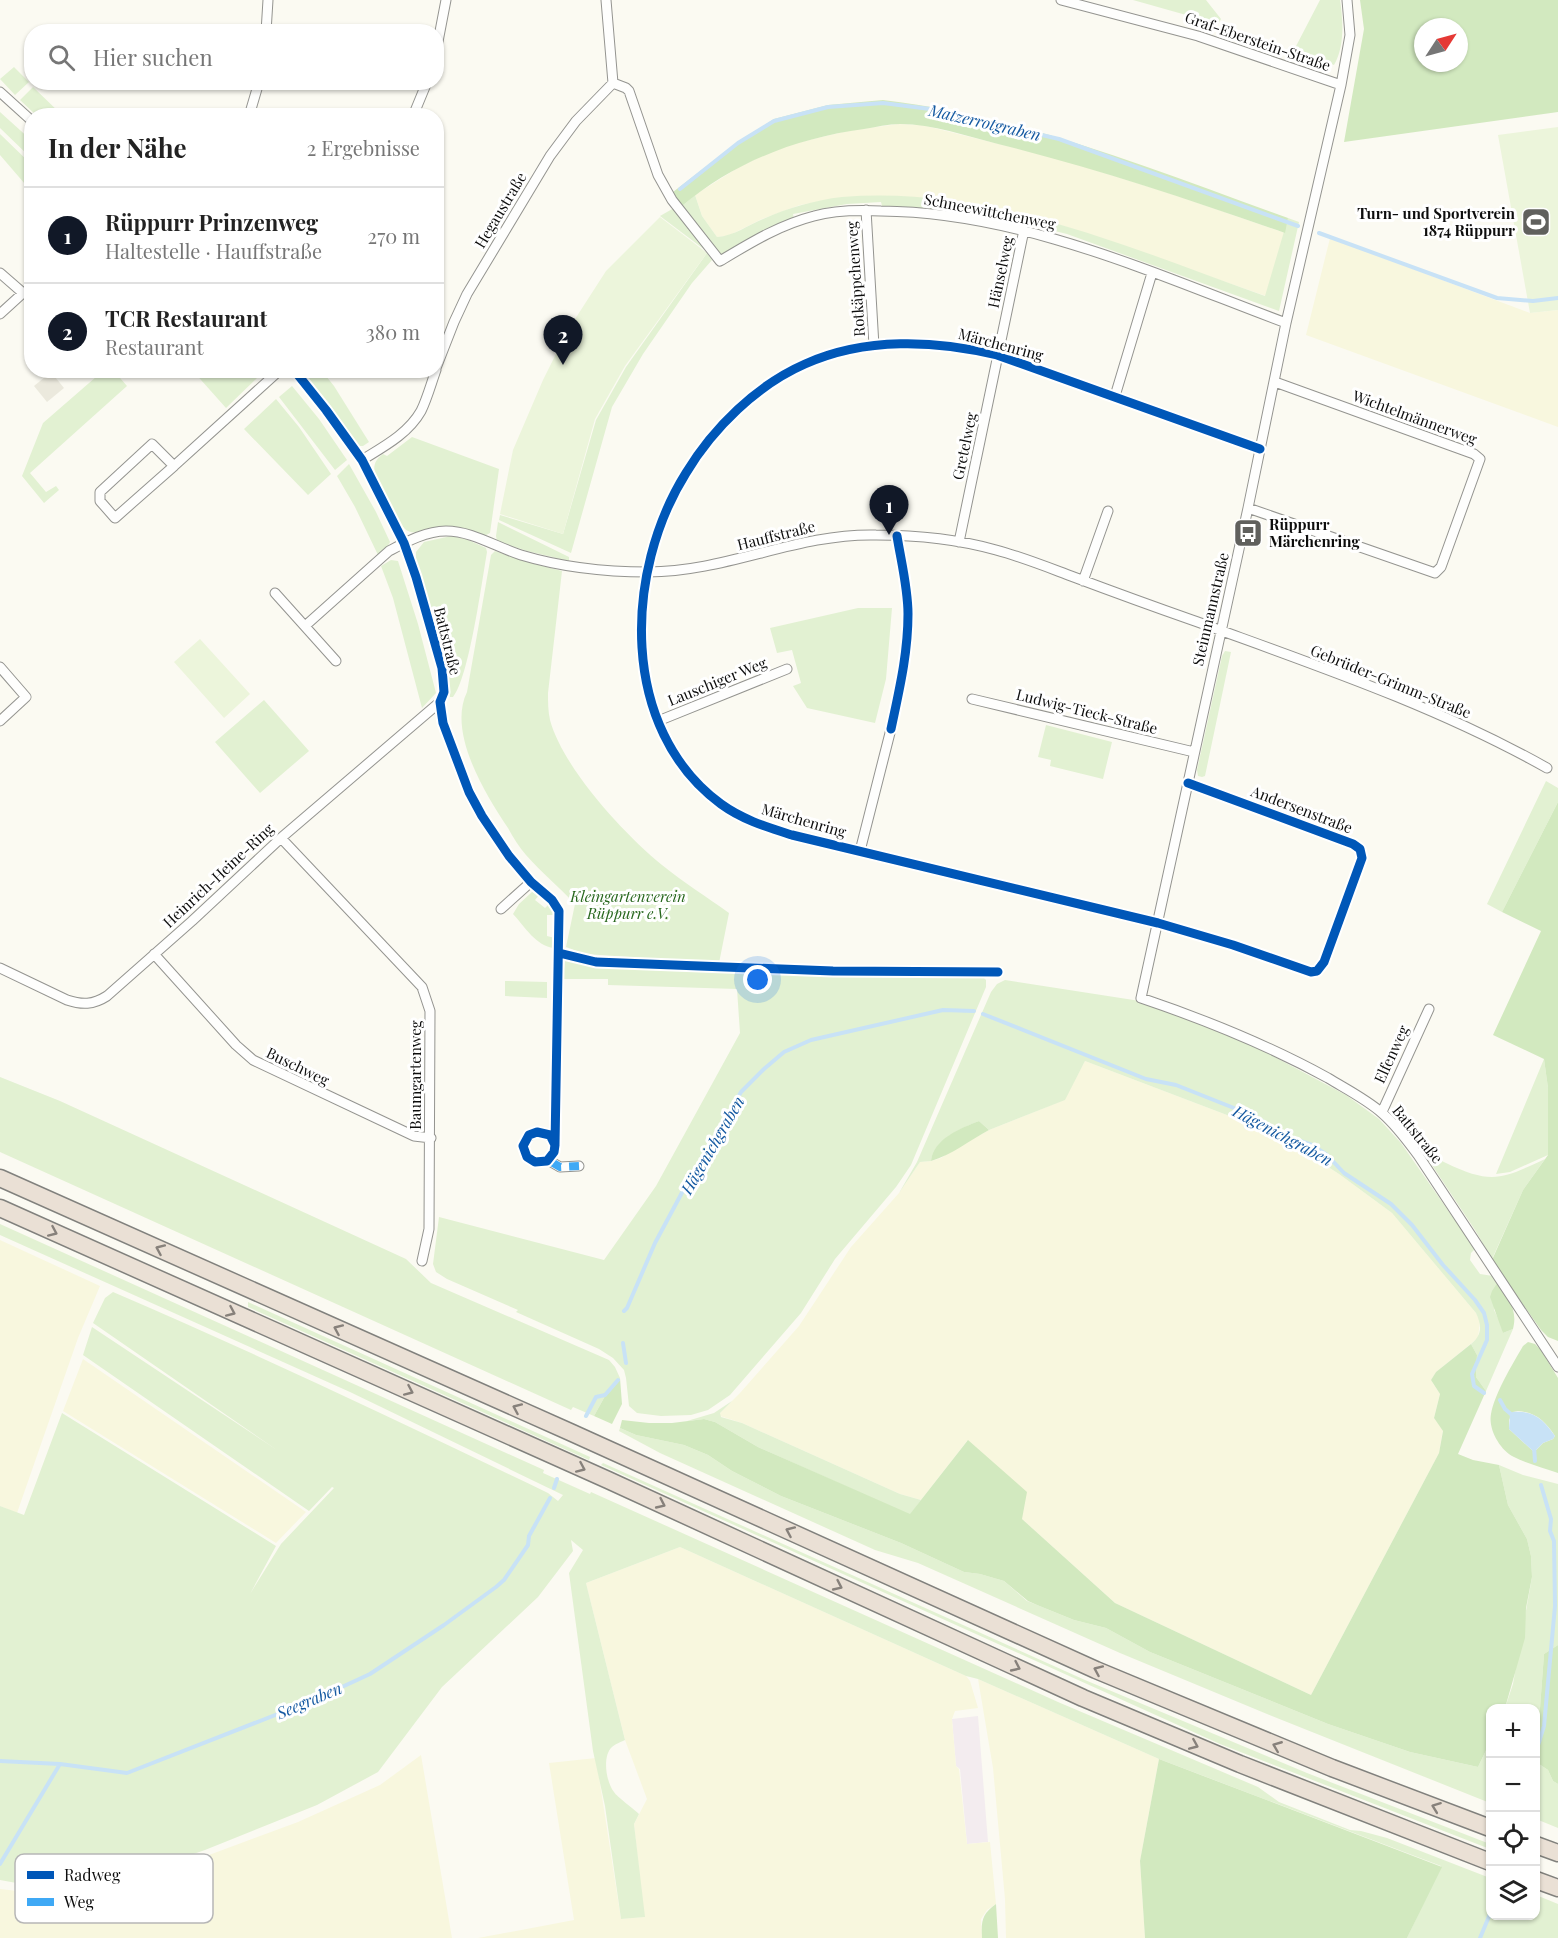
<!DOCTYPE html>
<html lang="de">
<meta charset="utf-8">
<style>
body{margin:0;font-family:"Playfair Display",serif;background:#f2f2f2;color:#222}
.controls{position:absolute;right:18px;bottom:18px;display:grid;overflow:hidden;border-radius:12px;box-shadow:0 2px 4px #0004}
.controls button{width:54px;height:54px;display:grid;place-items:center;padding:0;border:0;border-bottom:2px solid #e0e0e0;background:#fff;color:#222;font:30px sans-serif}
.compass{position:absolute;left:1414px;top:18px;width:54px;height:54px;border-radius:50%;background:#fff;box-shadow:0 2px 4px #0004;rotate:54deg}
.you{position:absolute;left:758px;top:980px;width:21px;height:21px;margin:-15px;border:4px solid #fff;border-radius:50%;background:#1a73e8;box-shadow:0 0 0 9px #1a73e833}
.badge{display:grid;place-items:center;width:39px;height:39px;border-radius:50%;background:#111827;color:#fff;font-size:20px;font-weight:700}
.pin{position:absolute;translate:-50% -50px;filter:drop-shadow(0 2px 3px #0008)}
.pin::after{content:'';position:absolute;top:32px;width:21px;height:18px;background:inherit;clip-path:polygon(0 0,100% 0,50% 100%)}
.list{margin:0;padding:0;list-style:none}
h2{display:flex;justify-content:space-between;align-items:center;height:78px;margin:0;padding:0 24px;font-size:26px}
h2 small{font-size:20px;font-weight:400;color:#767676}
.list li{display:grid;grid-template-columns:39px 1fr auto;gap:18px;align-items:center;box-sizing:border-box;height:96px;padding:0 24px;border-top:2px solid #e0e0e0}
.list b{display:block;font-size:22px;white-space:nowrap}
.list p{margin:0;font-size:20px;white-space:nowrap;color:#767676}
.list em{font-size:20px;font-style:normal;color:#767676}
.icon{flex:none;width:33px;height:33px;fill:none;stroke:currentColor;stroke-width:2;stroke-linecap:round;stroke-linejoin:round}
.map{position:relative;flex:none;width:1558px;height:1938px;overflow:hidden}
.search{position:absolute;background:#fff;box-shadow:0 2px 4px #0004;left:24px;top:24px;width:420px;height:66px;display:flex;align-items:center;gap:15px;box-sizing:border-box;padding:0 21px;border-radius:24px;color:#767676;font-size:22px}
.panel{position:absolute;background:#fff;box-shadow:0 2px 4px #0004;left:24px;top:108px;width:420px;height:270px;border-radius:24px}
.map>svg:first-child{display:block}
.industrial{fill:#f3ecef}
.farmland{fill:#f8f7de}
.green{fill:#e2f1d2}
.forest{fill:#d2e9bf;fill-rule:evenodd}
.pitch{fill:#ecf5db}
.plaza{fill:#ebe9dd}
.water{fill:#c8e2f6}
.lines{fill:none;stroke-linecap:round;stroke-linejoin:round}
.stream{stroke:#c8e2f6;stroke-width:4}
.street-casing{stroke:#949490;stroke-width:11}
.highway-casing{stroke:#81817d;stroke-width:19}
.street{stroke:#fefefd;stroke-width:9}
.highway{stroke:#eae0d5;stroke-width:16}
.quiet{stroke:#3fa9f5;stroke-width:8;stroke-dasharray:15 8;stroke-linecap:butt}
.cycleway-casing{stroke:#fff;stroke-width:13}
.cycleway{stroke:#0057b8;stroke-width:9}
.oneway{stroke:#87817b}
.labels{text-anchor:middle;dominant-baseline:central;stroke-width:6;stroke-linejoin:round;paint-order:stroke}
.street-label{font-size:15px;fill:#0d0d0d;stroke:#fff}
.poi-label{font-size:15px;font-weight:bold;fill:#0d0d0d;stroke:#fff;text-anchor:end}
.park-label{font-size:15px;font-style:italic;fill:#26661c;stroke:#fff}
.water-label{font-size:16px;font-style:italic;fill:#1459a1;stroke:#fff}
.key{fill:#fff;stroke:#b6b6b6;stroke-width:1.5}
.key-label{font-size:16px;fill:#0d0d0d}
</style>
<div class="map">
<svg width="1558" height="1938" viewBox="0 0 1558 1938">
<rect width="100%" height="100%" fill="#fbfaf2"/>
<path class="industrial" d="M978 1716 988 1842 967 1844 960 1769 956 1766 952 1719Z"/>
<path class="farmland" d="M898 124 922 125 1060 159 1175 195 1285 233 1266 296 1046 220 994 208 937 199 893 196 840 198 800 205 762 219 728 236 717 237 702 216 695 195 739 167 770 152 788 145 847 131Z
M1330 238 1530 313 1558 310V427L1306 335Z
M1085 1061 1248 1123 1302 1150 1339 1174 1392 1213 1476 1313 1480 1321 1478 1338 1436 1372 1431 1380 1440 1394 1434 1418 1443 1430 1439 1453 1311 1695 1115 1603 1022 1519 967 1441 921 1500 900 1494 742 1423 720 1416V1413L740 1393 799 1326 851 1247 899 1193 920 1162 931 1161 941 1158 956 1148 989 1130 1064 1100Z
M0 1240 100 1286 78 1338 17 1513 0 1506Z
M83 1359 306 1512 276 1543 63 1411Z
M680 1547 966 1676 970 1681 978 1708 955 1711 952 1719 956 1766 959 1769 967 1844 990 1842 996 1904 987 1910 981 1919 982 1938H478L574 1920 549 1763 596 1758 621 1919 644 1917 634 1824 647 1799 625 1740 586 1583Z
M978 1679 1159 1759 1140 1861 1145 1938H1006L1005 1899 993 1768Z
M421 1755 452 1938H0V1889L43 1894H77L103 1891 166 1871 298 1822 380 1785Z"/>
<path class="green" d="M1133 0H1206L1221 19 1218 24Z
M1320 0H1340C1343 20 1345 46 1334 65L1294 50Z
M14 67 29 82 15 95 0 79Z
M33 87 61 114 59 115H36L20 100Z
M0 112 31 140V158L0 128Z
M0 134 31 164V191L0 155Z
M695 195 702 216 717 237C734 236 748 225 763 219 788 208 815 200 842 197 989 185 1130 248 1265 296L1288 218 1299 222 1279 311 1067 234 1006 219 1004 222 941 211 882 206 881 202 847 204 793 214 794 219 763 231 725 255 720 254 682 206Z
M674 208 705 250 660 216Z
M707 253 712 260 692 283 643 354 612 407 571 553 499 520 500 515 563 534 596 420 626 367Z
M104 370 114 371 127 386 30 473 46 492 56 486 59 490 44 503 22 476 43 423Z
M193 371H250L257 378 226 408Z
M309 371H322L334 386 369 442 363 446H358L331 407 305 374Z
M292 386 319 419 347 460 335 470 279 397Z
M276 399 299 427 331 474 308 495 244 429Z
M412 437 499 469 490 533 484 536C471 531 458 525 444 526 432 527 414 539 404 528 396 520 382 487 375 475 373 465 375 460 383 454L387 456Z
M349 464 376 512 390 542 388 546 378 555 355 507 337 476Z
M498 522 569 557V561L527 551 497 541 496 536Z
M451 536 466 539 486 548 487 552C482 581 469 678 453 697H450L446 663 416 561V552L424 542Z
M495 551 524 561 562 571 548 693C548 702 548 711 550 720 563 768 624 834 662 865 683 882 707 897 729 913L719 963 585 954 566 947 575 904C559 887 541 872 526 855 519 847 513 837 508 828 486 795 447 733 467 692L491 555Z
M391 560 398 561 418 624 436 693 422 708 393 598 381 566Z
M858 608H892L886 679 875 723 807 708 793 686 801 683 792 650 777 653 770 628Z
M1225 651 1231 652 1205 776 1202 777 1198 776 1197 770 1222 656Z
M264 700 309 751 260 793 215 742Z
M1046 725 1112 742 1103 779 1050 766 1051 760 1038 757Z
M1546 781 1558 788V802L1502 912 1487 904Z
M532 892 540 894 535 900 545 908 550 903 555 915H547V936L555 938 554 948C536 946 525 927 513 914L519 904Z
M569 958 597 965 971 975 982 976 986 980V987L911 1165 896 1187 835 1259 801 1313 730 1395 708 1410 691 1415 661 1416 637 1413 629 1406 626 1378 624 1370 613 1358 599 1349 516 1312 518 1310 447 1279 436 1272 433 1264 439 1217 604 1260 656 1186 740 1033 737 989 608 985V979H563L565 959Z
M1005 980 1140 1001 1254 1046 1346 1095 1379 1119 1401 1143 1475 1249 1471 1253 1470 1260 1480 1274 1493 1276 1498 1282 1494 1310 1502 1326 1503 1333 1513 1329 1486 1391 1476 1377 1477 1355 1471 1344C1482 1335 1482 1326 1476 1313L1392 1213 1339 1174 1302 1150 1248 1123 1085 1061 1065 1100 989 1130 979 1121C962 1128 933 1140 931 1161L920 1162 899 1193 917 1162 991 992 997 984Z
M505 981 547 982V998L505 996Z
M1544 1059 1548 1088V1155L1510 1172 1496 1174Z
M0 1077 60 1101 406 1259 431 1283 609 1360 615 1367 620 1378 605 1396 594 1416 573 1407 571 1410 0 1152Z
M1422 1150C1429 1152 1438 1159 1446 1163 1492 1185 1502 1179 1545 1159L1523 1190 1492 1259 1475 1230Z
M0 1224 544 1470 543 1473 590 1494 591 1492 1058 1702 1258 1787 1279 1802 1350 1830 1361 1831 1387 1838 1490 1878V1916H1536V1895L1558 1904V1938H1407L1441 1866 1159 1759 978 1679 966 1676 680 1547 586 1583 625 1740C621 1742 615 1744 612 1747 602 1756 606 1782 614 1792 617 1797 633 1808 639 1814L634 1824 645 1917 621 1919 605 1806 593 1751 569 1573 583 1550 571 1540 573 1551 538 1597 442 1687 378 1772 317 1805 205 1850 107 1884 44 1888 0 1880V1506L24 1515 62 1413 276 1546 250 1594 281 1544 334 1488 332 1487 309 1511 83 1355 92 1327 277 1450 93 1323 105 1298 113 1292C260 1355 404 1424 548 1493L558 1501 563 1495 350 1392 0 1235Z
M248 1302 590 1457 589 1460 248 1307Z
M732 1401 720 1413 721 1417 742 1423 900 1494 921 1500 910 1515 758 1447 715 1422 704 1419 687 1421 714 1413Z
M620 1428 636 1435 684 1445 708 1455 732 1471 781 1496 901 1543 964 1572 980 1574 1004 1581 1027 1601 1037 1605 1074 1620 1106 1628 1150 1652 1328 1724 1410 1752 1478 1767 1490 1742V1803L1267 1714 1120 1653 918 1563 875 1550 660 1453 619 1431Z
M603 1463 1085 1680 1307 1773 1490 1844V1849L1220 1744 601 1465Z
M1499 1465 1523 1475 1558 1484V1645L1544 1654 1538 1735 1536 1742V1708H1505L1513 1684 1532 1577 1531 1556 1527 1539 1508 1505Z
M1536 1762 1548 1770 1553 1781 1558 1784V1828L1536 1819Z"/>
<path class="forest" d="M1360 0H1558V112L1344 142 1364 29ZM1423 27H1459V63H1423Z
M883 100C1024 116 1156 171 1288 218L1285 233C1190 200 1095 168 998 144 966 136 933 124 900 124 888 124 876 127 864 129 797 138 734 162 682 206L673 192 738 142 774 119 828 105Z
M1558 802V1341L1548 1337 1541 1330 1492 1260 1523 1190 1548 1155V1088L1544 1059 1493 1035 1541 931 1502 912Z
M979 1121 989 1130C970 1140 952 1155 931 1161 933 1139 961 1128 979 1121Z
M1498 1282C1508 1297 1518 1310 1513 1329L1503 1333 1490 1297 1492 1291Z
M1528 1342 1535 1344 1541 1350 1558 1378V1473C1544 1468 1527 1464 1514 1457 1500 1450 1488 1429 1491 1414 1495 1393 1512 1365 1523 1346ZM1518 1411C1536 1412 1546 1422 1555 1436L1553 1439 1543 1443 1534 1452 1509 1429V1420L1513 1412Z
M1471 1344 1477 1355 1476 1377 1486 1391 1458 1454 1473 1460 1499 1465 1508 1505 1527 1539 1531 1556 1532 1577 1526 1608 1525 1638 1505 1708H1490V1742L1478 1767 1410 1752 1328 1724 1150 1652 1106 1628 1074 1620 1037 1605 1028 1601 1004 1581 980 1574 964 1572 901 1543 781 1496 732 1471 708 1455 684 1445 636 1435 620 1428 622 1420 649 1423H672L704 1419 715 1422 758 1447 910 1514 968 1440 1027 1492 1022 1519 1115 1603 1311 1695 1439 1453 1443 1431 1434 1418 1440 1394 1431 1380 1436 1372Z
M620 1378 622 1404 612 1424 594 1416 605 1396Z
M1558 1645V1784L1553 1781 1548 1770 1536 1762V1742L1538 1735 1544 1654Z
M1159 1759 1442 1867 1407 1938H1145L1140 1861Z
M996 1904 998 1938H982C981 1921 982 1914 996 1904Z"/>
<path class="pitch" d="M1558 127V310L1530 313 1498 135Z
M660 217 707 253 625 366 595 419 563 534 500 514 513 450 543 380 568 330 606 271Z
M200 639 250 694 224 718 174 662Z"/>
<path class="plaza" d="M51 372 64 388 47 402 34 386Z"/>
<path class="water" d="M1513 1412C1534 1410 1544 1420 1555 1436L1553 1439 1543 1443 1534 1452 1509 1429 1510 1413Z"/>
<g class="lines">
<path class="stream" d="M680 189 738 143 774 121 828 107 883 103 930 109 1059 139 1298 226
M1319 233 1497 298 1533 301 1558 298
M983 1014 1146 1079 1176 1085 1254 1116 1286 1136 1312 1145 1327 1155 1344 1173 1391 1204 1412 1225 1443 1265 1475 1300 1484 1313 1487 1325V1340L1472 1374 1474 1386 1484 1393
M624 1311 627 1308 655 1243 685 1187 741 1092 764 1069 784 1052 811 1040 943 1010 974 1011
M623 1343 626 1363
M1500 1400 1505 1409 1512 1415
M586 1416 596 1397 605 1395 618 1380
M1534 1447 1535 1461
M554 1488 557 1479
M1536 1752 1544 1726 1555 1606 1554 1541 1550 1531 1551 1519 1541 1485
M0 1761 60 1764 127 1773 316 1699 370 1674 444 1625 496 1587 504 1580 528 1545 529 1536 550 1498
M0 1864 60 1764
M1480 1938 1490 1914"/>
<g class="street-casing">
<path id="street" d="M606 0 613 83
M1061 0 1198 36 1341 85
M1347 0 1350 35 1341 85 1286 323 1248 508 1141 998C1206 1020 1268 1045 1328 1078 1346 1089 1366 1099 1382 1113 1396 1125 1407 1140 1418 1155L1558 1367
M266 32 268 0
M436 52 446 0
M613 83 626 88 629 91 658 175 672 200 720 261C750 243 779 225 814 216 835 210 859 210 881 211 1022 212 1157 275 1286 323
M0 92 32 121
M249 116 259 82
M413 116 427 82
M866 210 874 346
M0 273 23 293 0 314
M436 368 454 322 467 294 550 156 576 121 613 83
M294 370 326 410 362 460 404 543 416 577 442 668 444 692 440 702 443 723 469 792 482 816 509 856 531 882 552 900 559 911 555 1145 554 1152 547 1161 535 1162 527 1157 523 1146 529 1135 537 1132 550 1135 555 1145
M1115 396 1152 273
M152 444 174 466 115 518 100 501V492Z
M362 460C383 447 408 434 421 411 427 399 431 384 436 370
M174 466 280 370
M1248 508 1435 573 1441 567 1480 459 1474 454 1275 382
M959 542 1024 230
M1083 581 1108 511
M275 593 336 661
M305 626 389 551C406 542 426 531 446 531 472 531 496 547 521 555 561 567 605 572 648 572 727 572 797 533 876 535 916 535 957 539 996 550 1022 557 1047 567 1071 576 1111 591 1152 606 1192 620 1312 664 1435 705 1547 768
M0 667 26 697 0 721
M972 699 1194 752
M658 721 787 669
M1188 783 1353 844 1360 849 1362 858 1324 962 1317 971 1311 972 1233 945 1158 923 792 835C767 827 743 820 721 804 619 729 624 572 686 473 713 428 757 385 805 364 865 337 935 340 997 355L1260 449
M281 838 422 987 430 1011 429 1229 422 1261
M860 851 891 729
M501 909 531 882
M154 954 236 1045 253 1060 414 1136 431 1138
M0 968 67 1000C82 1005 93 1005 107 996L192 921 281 838 440 702
M1382 1112 1429 1009
M548 1160 560 1167 579 1166"/>
</g>
<g class="highway-casing">
<path id="highway" d="M0 1178 570 1432 1096 1670 1332 1768 1490 1828
M0 1208 608 1480 1083 1698 1240 1764 1490 1862
M1536 1845 1558 1853
M1536 1880 1558 1888"/>
</g>
<use href="#street" class="street"/>
<use href="#highway" class="highway"/>
<path class="quiet" d="M548 1160 560 1167 579 1166"/>
<g class="cycleway-casing">
<path id="cycleway" d="M294 370 326 410 362 460 404 543 416 577 442 668 444 692 440 702 443 723 469 792 482 816 509 856 531 882 552 900 559 911 555 1145 554 1152 547 1161 535 1162 527 1157 523 1146 529 1135 537 1132 550 1135 555 1145
M891 729C899 691 908 654 908 614 908 588 901 561 897 536
M1188 783 1353 844 1360 849 1362 858 1324 962 1317 971 1311 972 1233 945 1158 923 792 835C767 827 743 820 721 804 619 729 624 572 686 473 713 428 757 385 805 364 865 337 935 340 997 355L1260 449
M559 953 596 962 833 971 998 972"/>
</g>
<use href="#cycleway" class="cycleway"/>
</g>
<defs><path id="oneway-chevron" d="M-2-3.5L2.5 0L-2 3.5" fill="none" stroke-width="1.6" stroke-linecap="round" stroke-linejoin="round" transform="scale(1.5)"/></defs>
<g class="oneway">
<use href="#oneway-chevron" transform="translate(53 1232) rotate(24)"/>
<use href="#oneway-chevron" transform="translate(160 1249) rotate(-156)"/>
<use href="#oneway-chevron" transform="translate(231 1312) rotate(24)"/>
<use href="#oneway-chevron" transform="translate(338 1329) rotate(-156)"/>
<use href="#oneway-chevron" transform="translate(409 1391) rotate(24)"/>
<use href="#oneway-chevron" transform="translate(517 1408) rotate(-156)"/>
<use href="#oneway-chevron" transform="translate(581 1468) rotate(24)"/>
<use href="#oneway-chevron" transform="translate(661 1504) rotate(25)"/>
<use href="#oneway-chevron" transform="translate(790 1531) rotate(-156)"/>
<use href="#oneway-chevron" transform="translate(838 1586) rotate(25)"/>
<use href="#oneway-chevron" transform="translate(1016 1667) rotate(25)"/>
<use href="#oneway-chevron" transform="translate(1098 1670) rotate(-156)"/>
<use href="#oneway-chevron" transform="translate(1194 1745) rotate(23)"/>
<use href="#oneway-chevron" transform="translate(1277 1746) rotate(-158)"/>
<use href="#oneway-chevron" transform="translate(1436 1807) rotate(-159)"/>
</g>
<defs>
<g id="stadium-square" transform="scale(1.5)"><rect x="-9" y="-9" width="18" height="18" rx="4" fill="#60605d" stroke="#fff"/><path d="M0-5a6.5 5 0 1 0 0 10a6.5 5 0 1 0 0-10ZM-3.5-1.8h7v3.6h-7Z" fill="#fff"/></g>
<g id="bus-square" transform="scale(1.5)"><rect x="-9" y="-9" width="18" height="18" rx="4" fill="#60605d" stroke="#fff"/><path d="M-5-6H5V4H4V6H2V4H-2V6H-4V4H-5ZM-3.5-4V0h7V-4ZM-3.5 1.2v1.5H-2V1.2ZM2 1.2v1.5H3.5V1.2Z" fill="#fff"/></g>
</defs>
<g fill-rule="evenodd">
<use href="#stadium-square" x="1536" y="222"/>
<use href="#bus-square" x="1248" y="533"/>
</g>
<g class="labels">
<g class="street-label">
<text transform="translate(1258 41) rotate(19)">Graf-Eberstein-Straße</text>
<text transform="translate(500 210) rotate(-59)">Hegaustraße</text>
<text transform="translate(990 211) rotate(11)">Schneewittchenweg</text>
<text transform="translate(1000 272) rotate(-78)">Hänselweg</text>
<text transform="translate(855 279) rotate(-94)">Rotkäppchenweg</text>
<text transform="translate(1001 344) rotate(15)">Märchenring</text>
<text transform="translate(1415 417) rotate(20)">Wichtelmännerweg</text>
<text transform="translate(964 446) rotate(-78)">Gretelweg</text>
<text transform="translate(776 535) rotate(-14)">Hauffstraße</text>
<text transform="translate(1210 609) rotate(-77)">Steinmannstraße</text>
<text transform="translate(448 641) rotate(76)">Battstraße</text>
<text transform="translate(717 681) rotate(-22)">Lauschiger Weg</text>
<text transform="translate(1391 681) rotate(22)">Gebrüder-Grimm-Straße</text>
<text transform="translate(1087 711) rotate(14)">Ludwig-Tieck-Straße</text>
<text transform="translate(1302 809) rotate(21)">Andersenstraße</text>
<text transform="translate(804 820) rotate(16)">Märchenring</text>
<text transform="translate(218 875) rotate(-43)">Heinrich-Heine-Ring</text>
<text transform="translate(1391 1054) rotate(-65)">Elfenweg</text>
<text transform="translate(298 1066) rotate(26)">Buschweg</text>
<text transform="translate(415 1075) rotate(-90)">Baumgartenweg</text>
<text transform="translate(1418 1134) rotate(51)">Battstraße</text>
</g>
<g class="poi-label">
<text x="1515" y="213">Turn- und Sportverein<tspan x="1515" dy="17">1874 Rüppurr</tspan></text>
<text x="1269" y="524" text-anchor="start">Rüppurr<tspan x="1269" dy="17">Märchenring</tspan></text>
</g>
<g class="park-label">
<text x="628" y="896">Kleingartenverein<tspan x="628" dy="17">Rüppurr e.V.</tspan></text>
</g>
<g class="water-label">
<text transform="translate(985 122) rotate(13)">Matzerrotgraben</text>
<text transform="translate(1283 1135) rotate(28)">Hägenichgraben</text>
<text transform="translate(712 1145) rotate(-60)">Hägenichgraben</text>
<text transform="translate(309 1700) rotate(-23)">Seegraben</text>
</g>
</g>
<rect x="15" y="1854" width="198" height="69" rx="9" class="key"/>
<rect x="27" y="1871" width="27" height="8" fill="#0057b8"/>
<rect x="27" y="1898" width="27" height="8" fill="#3fa9f5"/>
<g class="key-label">
<text x="64" y="1881">Radweg</text>
<text x="64" y="1908">Weg</text>
</g>
</svg>
<div class="controls">
<button>+</button>
<button>−</button>
<button><svg class="icon" aria-label="locate" viewBox="0 0 24 24"><circle cx="12" cy="12" r="6"/><path d="M12 2v4M12 18v4M2 12h4M18 12h4"/></svg></button>
<button><svg class="icon" aria-label="layers" viewBox="0 0 24 24"><path d="M12 4l9 5-9 5-9-5zM3 14l9 5 9-5"/></svg></button>
</div>
<svg class="compass" viewBox="-18 -18 36 36"><path d="M0-13l5 13h-10z" fill="#e53935"/><path d="M0 13l5-13h-10z" fill="#767676"/></svg>
<div class="you"></div>
<div class="pin badge" style="left:889px;top:535px">1</div>
<div class="pin badge" style="left:563px;top:365px">2</div>
<div class="search"><svg class="icon" aria-label="search" viewBox="0 0 24 24"><circle cx="10" cy="10" r="6"/><path d="M15 15l6 6"/></svg>Hier suchen</div>
<section class="panel">
<h2>In der Nähe<small>2 Ergebnisse</small></h2>
<ul class="list">
<li><span class="badge">1</span><div><b>Rüppurr Prinzenweg</b><p>Haltestelle · Hauffstraße</p></div><em>270 m</em></li>
<li><span class="badge">2</span><div><b>TCR Restaurant</b><p>Restaurant</p></div><em>380 m</em></li>
</ul>
</section>
</div>
